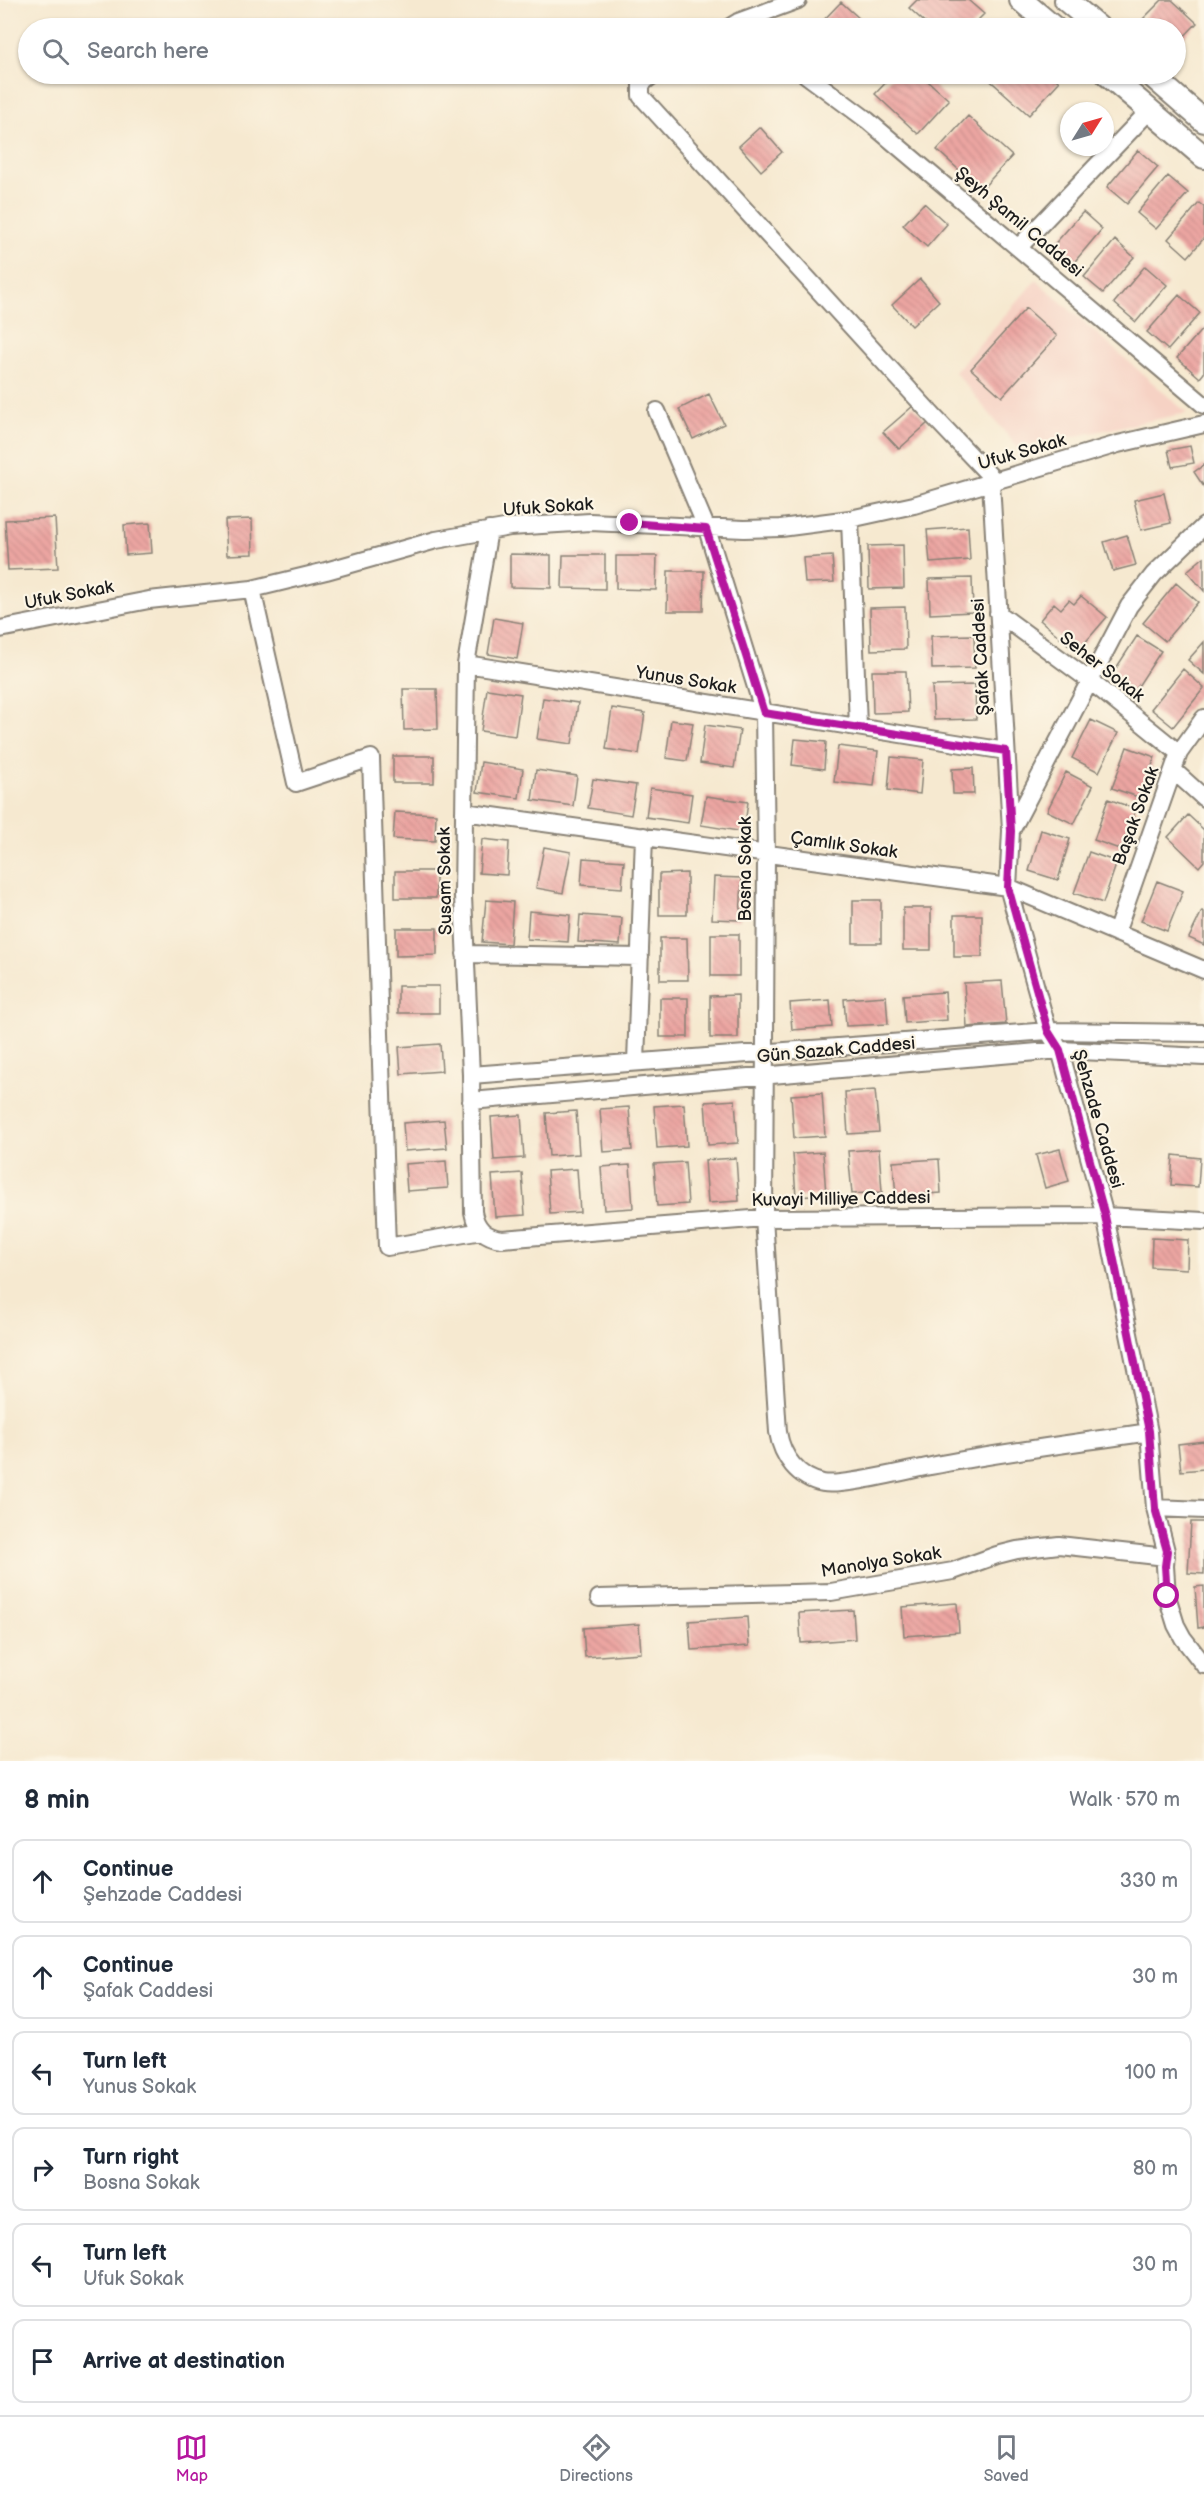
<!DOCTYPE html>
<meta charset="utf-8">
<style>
body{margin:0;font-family:"Balsamiq Sans",sans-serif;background:#f6f6f7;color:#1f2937}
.compass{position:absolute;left:1060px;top:102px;width:54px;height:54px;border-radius:50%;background:#fff;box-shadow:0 2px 4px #0004;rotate:53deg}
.stop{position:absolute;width:18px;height:18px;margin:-14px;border:4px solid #b5179e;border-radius:50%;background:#fff}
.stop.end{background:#b5179e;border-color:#fff;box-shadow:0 2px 6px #0008}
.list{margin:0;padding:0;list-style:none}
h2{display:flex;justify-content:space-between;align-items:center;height:78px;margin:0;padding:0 24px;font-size:26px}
h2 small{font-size:20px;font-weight:400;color:#747a83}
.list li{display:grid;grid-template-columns:39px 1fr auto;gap:18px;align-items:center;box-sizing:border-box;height:84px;margin:0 12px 12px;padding:0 12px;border:2px solid #e0e1e3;border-radius:12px}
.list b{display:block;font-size:22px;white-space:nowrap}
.list p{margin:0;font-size:20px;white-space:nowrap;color:#747a83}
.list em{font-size:20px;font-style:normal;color:#747a83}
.icon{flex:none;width:33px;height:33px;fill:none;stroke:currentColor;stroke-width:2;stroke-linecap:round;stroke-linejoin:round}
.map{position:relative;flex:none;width:1204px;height:1761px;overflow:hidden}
.search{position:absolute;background:#fff;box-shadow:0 2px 4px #0004;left:18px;right:18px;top:18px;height:66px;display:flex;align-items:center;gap:15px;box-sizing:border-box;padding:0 21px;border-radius:33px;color:#747a83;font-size:22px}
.sheet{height:654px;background:#fff}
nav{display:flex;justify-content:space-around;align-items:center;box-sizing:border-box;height:84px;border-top:2px solid #e0e1e3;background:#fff;font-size:16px;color:#747a83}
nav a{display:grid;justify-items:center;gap:3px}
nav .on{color:#b5179e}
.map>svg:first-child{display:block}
.built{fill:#f6d2c4}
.building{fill:url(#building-back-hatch)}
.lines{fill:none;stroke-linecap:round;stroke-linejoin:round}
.street-casing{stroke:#898276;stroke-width:20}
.secondary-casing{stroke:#898276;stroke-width:26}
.street{stroke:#fff;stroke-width:16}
.secondary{stroke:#fff;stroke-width:22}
.route{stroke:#b5179e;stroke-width:8}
.labels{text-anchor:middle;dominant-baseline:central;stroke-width:4.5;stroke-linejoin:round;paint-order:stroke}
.street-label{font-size:18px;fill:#1c1c1c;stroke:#fcf5e5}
</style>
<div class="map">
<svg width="1204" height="1761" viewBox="0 0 1204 1761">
<defs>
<pattern id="building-back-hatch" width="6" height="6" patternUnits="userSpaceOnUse" patternTransform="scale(1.5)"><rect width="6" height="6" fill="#eca6a2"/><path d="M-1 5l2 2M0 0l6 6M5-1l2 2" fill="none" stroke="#ca8e8b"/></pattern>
</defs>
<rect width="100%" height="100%" fill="#fcf5e5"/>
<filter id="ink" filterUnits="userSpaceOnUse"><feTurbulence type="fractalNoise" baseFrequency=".0167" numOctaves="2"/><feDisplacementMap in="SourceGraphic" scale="12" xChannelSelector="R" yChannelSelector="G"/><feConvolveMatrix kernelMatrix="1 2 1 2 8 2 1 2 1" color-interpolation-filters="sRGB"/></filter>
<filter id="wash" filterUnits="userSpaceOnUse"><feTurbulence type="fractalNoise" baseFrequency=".008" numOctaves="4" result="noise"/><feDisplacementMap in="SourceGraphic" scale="24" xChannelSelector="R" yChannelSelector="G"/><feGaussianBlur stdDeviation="1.35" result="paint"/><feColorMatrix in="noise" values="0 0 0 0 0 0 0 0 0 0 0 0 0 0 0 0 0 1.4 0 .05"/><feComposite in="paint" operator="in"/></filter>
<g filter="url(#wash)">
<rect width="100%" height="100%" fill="#f6e9d0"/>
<path class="built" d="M1036 280 1187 413 1018 448 955 372Z"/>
<g id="blocks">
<path class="building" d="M917 0H968L984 14 970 28H931L909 8Z
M1162 0H1172L1197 23 1176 45V28H1151L1142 20Z
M841 2 870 28H816Z
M894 74H920L949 100 918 134 875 94Z
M987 74H1051L1059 82 1029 115 985 76Z
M968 116 1012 156 981 190 937 150Z
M760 127 782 152 761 171 739 146Z
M1138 150 1158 167 1127 204 1107 187Z
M1168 176 1188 193 1156 229 1137 213Z
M924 203 947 224 927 247 903 225Z
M1199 203 1204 207V238L1188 257 1168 239Z
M1083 212 1102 229 1071 266 1051 248Z
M1115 240 1134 257 1103 293 1084 277Z
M1145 266 1167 285 1136 322 1114 303Z
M920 279 939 301 912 326 892 305Z
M1179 295 1200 313 1168 350 1147 332Z
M1026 308 1057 336 1002 397 971 369Z
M1204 327V373L1200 378 1177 358Z
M709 394 724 424 693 439 679 409Z
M913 406 928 423 899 449 883 432Z
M1190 446 1194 463 1172 467 1168 450Z
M1204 465V487L1194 472Z
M1164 493 1171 523 1141 530 1134 500Z
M55 518 58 568 8 570 5 520Z
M252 519 253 554 227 555 225 520Z
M150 523 152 553 126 555 124 525Z
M968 527 970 560 930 563 927 530Z
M1127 535 1136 565 1113 571 1104 542Z
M903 545 904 588 869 589 868 546Z
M510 554 551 555V588L510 587Z
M563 555H605V589L562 588Z
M616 556H657L656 590 616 589Z
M832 556 834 582 805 583 803 558Z
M1204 557V591L1187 571Z
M668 571H704L703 611H667Z
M972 578 973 612 930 614 929 579Z
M1176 583 1198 602 1165 641 1143 623Z
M1081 596 1107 617 1077 652 1040 620 1054 603 1061 609 1069 600 1074 604Z
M905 607 906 649 871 650 870 608Z
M494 618 523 623 517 659 488 654Z
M974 635 975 668 932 669 931 636Z
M1137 636 1161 651 1133 694 1109 679Z
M1204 642V674L1188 660Z
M1183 669 1204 688 1173 727 1151 709Z
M872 671H906L908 712 873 713Z
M975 685 976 719 934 720 932 686Z
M403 689H437L438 729 404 730Z
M487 689 521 694 515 736 481 731Z
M543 698 578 703 572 744 537 739Z
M612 708 645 713 639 754 606 749Z
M671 720 693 723 687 761 666 758Z
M1091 720 1118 733 1099 772 1072 758Z
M705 725 740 730 734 768 700 763Z
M795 739 826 742 824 769 792 765Z
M838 746 878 751 874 786 834 782Z
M1127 747 1155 757 1141 798 1112 788Z
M393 756H434V783H393Z
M891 757 923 760 920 794 888 790Z
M481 762 523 769 519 798 477 792Z
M973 768 974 794H953L952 769Z
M536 770 577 776 573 806 532 800Z
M1066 772 1093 786 1074 824 1047 811Z
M593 779 636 785 631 815 588 808Z
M650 788 692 794 688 823 646 817Z
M706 796 748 802 744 832 701 825Z
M1108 799 1136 809 1122 850 1094 840Z
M395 812 436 814 435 841 393 839Z
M1188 815 1204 830V861L1199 867 1168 837Z
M1041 830 1070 839 1058 880 1029 871Z
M482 839 509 842 507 875 479 873Z
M544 847 571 852 563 893 536 888Z
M1089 852 1117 862 1103 903 1074 893Z
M583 858 624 861 622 888 581 885Z
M395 871H436V898H395Z
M687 873V915H659V874Z
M714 877 742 878 740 920 712 919Z
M1157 881 1183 891 1167 931 1141 921Z
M486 900 513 902 510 944 482 942Z
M853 900H881V943H853Z
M903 908H931V950H903Z
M529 911 570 915 568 942 527 939Z
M1202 911 1204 912V945L1189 938Z
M580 915 622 918 620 945 578 942Z
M954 915H982V957H954Z
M396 928H437V955L396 956Z
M711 934H739V976H711Z
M660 938H687L688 980H660Z
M1002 981 1006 1024 967 1027 964 983Z
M398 986H439V1013H398Z
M945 992 947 1020 905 1023 903 995Z
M738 995V1038H710V996Z
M886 996 888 1024 846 1026 844 999Z
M660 998H688V1037H660Z
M830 1000 832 1027 792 1030 790 1003Z
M440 1044 442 1071 401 1074 399 1047Z
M875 1090 879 1132 848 1134 845 1092Z
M822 1093 825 1136 794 1138 791 1095Z
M735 1100 738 1143 708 1145 705 1102Z
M684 1104 687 1146 657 1148 654 1106Z
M629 1107 632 1150 603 1152 600 1109Z
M576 1111 579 1154 549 1156 546 1113Z
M521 1115 524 1158 494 1160 491 1117Z
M444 1120 447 1148 405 1151 403 1123Z
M879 1149 882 1192 852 1194 848 1151Z
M1060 1149 1069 1181 1045 1188 1036 1155Z
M823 1152 826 1195 796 1197 793 1154Z
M1173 1155 1200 1158 1198 1187 1171 1185Z
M736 1158 739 1201 708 1203 705 1160Z
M939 1159 941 1193 896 1196 893 1162Z
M446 1161 448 1188 407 1191 405 1164Z
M685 1162 688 1204 657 1206 654 1164Z
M630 1165 633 1208 604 1210 601 1167Z
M577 1169 580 1212 550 1214 547 1171Z
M522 1173 525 1215 495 1217 492 1175Z
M1152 1238 1188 1240 1187 1269 1151 1267Z
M1204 1441V1469L1181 1471 1178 1444Z
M1191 1522H1204V1574L1188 1573Z
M1204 1586V1627L1198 1628 1195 1587Z
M957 1603 959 1632 904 1636 902 1607Z
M853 1610 855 1639 801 1643 799 1613Z
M747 1617 749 1646 691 1650 689 1621Z
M639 1624 641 1653 585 1657 583 1628Z"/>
</g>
</g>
<g filter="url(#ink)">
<use href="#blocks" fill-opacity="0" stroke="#898276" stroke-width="1.5"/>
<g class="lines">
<g class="street-casing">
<path id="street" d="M728 28 738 22 798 0
M654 74 641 84V96L935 418 995 481
M805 74 867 120 1204 405
M1019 247 1150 110
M657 411 707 529 764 713 766 854 764 1218 778 1432C782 1457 798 1478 823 1483 842 1487 909 1470 931 1466 1003 1452 1076 1443 1149 1432
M991 482 1011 830
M850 519 858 727
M1204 526 1154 574 1129 606 1011 831 1008 887 1048 1031 1060 1050 1105 1216 1149 1432 1155 1508 1166 1551 1165 1566 1167 1596 1176 1625 1183 1638 1204 1665
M489 530 466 664 463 896 471 1075 473 1212C476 1229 486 1237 502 1239L764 1218 1105 1216 1204 1221
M252 589 296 783 371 758 387 1247 482 1231
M998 613 1089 680 1179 753
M0 629 149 600 252 589 326 571 436 540 510 527 590 522 744 529 781 528 850 519 914 505 1118 444 1204 424
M466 664 1006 751
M1173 770 1204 798
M464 812 1008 887 1204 970
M1116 933 1179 753 1204 718
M465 954 640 957
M636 1062 644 836
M471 1075 1048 1031 1204 1033
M471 1101 1060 1050 1204 1057
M1155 1508 1204 1510
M599 1598 831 1592 953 1571 997 1555 1017 1550 1059 1545 1166 1557"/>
</g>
<g class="secondary-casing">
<path id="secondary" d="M1021 0 1054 28
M1066 0 1099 28
M1107 74 1204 157
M1150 74 1204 121"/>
</g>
<use href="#street" class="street"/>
<use href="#secondary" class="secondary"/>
</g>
</g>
<g class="lines" filter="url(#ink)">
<path class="route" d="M630 523 706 529 764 713 1006 751 1011 831 1008 887 1048 1031 1060 1050 1105 1216 1149 1431 1155 1508 1167 1551 1165 1566 1167 1596"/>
</g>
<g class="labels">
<g class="street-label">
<text transform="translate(1019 222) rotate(40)">Şeyh Şamil Caddesi</text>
<text transform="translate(1022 452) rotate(-16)">Ufuk Sokak</text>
<text transform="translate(548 507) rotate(-4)">Ufuk Sokak</text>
<text transform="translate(69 595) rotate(-11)">Ufuk Sokak</text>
<text transform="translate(981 657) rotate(-93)">Şafak Caddesi</text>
<text transform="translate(1102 667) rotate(38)">Seher Sokak</text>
<text transform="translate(686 680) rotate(9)">Yunus Sokak</text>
<text transform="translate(1136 816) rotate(-70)">Başak Sokak</text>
<text transform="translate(844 845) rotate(8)">Çamlık Sokak</text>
<text transform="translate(745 869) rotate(-90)">Bosna Sokak</text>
<text transform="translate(445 881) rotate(-91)">Susam Sokak</text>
<text transform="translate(836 1050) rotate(-5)">Gün Sazak Caddesi</text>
<text transform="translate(1098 1119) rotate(74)">Şehzade Caddesi</text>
<text transform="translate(841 1199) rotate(-1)">Kuvayi Milliye Caddesi</text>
<text transform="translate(881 1562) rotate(-9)">Manolya Sokak</text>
</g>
</g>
</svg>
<svg class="compass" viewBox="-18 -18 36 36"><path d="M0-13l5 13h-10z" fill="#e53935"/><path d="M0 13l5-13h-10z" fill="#747a83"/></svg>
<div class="stop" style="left:1167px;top:1596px"></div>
<div class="stop end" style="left:630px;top:523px"></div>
<div class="search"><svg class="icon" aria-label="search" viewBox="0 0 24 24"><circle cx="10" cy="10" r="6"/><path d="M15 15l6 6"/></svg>Search here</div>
</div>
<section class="sheet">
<h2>8 min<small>Walk · 570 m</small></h2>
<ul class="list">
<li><svg class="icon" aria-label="ahead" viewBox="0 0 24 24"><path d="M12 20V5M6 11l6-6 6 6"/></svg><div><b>Continue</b><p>Şehzade Caddesi</p></div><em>330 m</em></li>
<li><svg class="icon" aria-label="ahead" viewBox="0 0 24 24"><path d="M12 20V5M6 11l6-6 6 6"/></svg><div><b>Continue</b><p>Şafak Caddesi</p></div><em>30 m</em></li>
<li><svg class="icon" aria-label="left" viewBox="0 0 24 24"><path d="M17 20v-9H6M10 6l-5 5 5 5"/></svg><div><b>Turn left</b><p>Yunus Sokak</p></div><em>100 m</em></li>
<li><svg class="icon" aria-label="right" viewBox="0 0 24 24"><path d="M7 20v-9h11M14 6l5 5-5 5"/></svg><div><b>Turn right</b><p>Bosna Sokak</p></div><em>80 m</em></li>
<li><svg class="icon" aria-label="left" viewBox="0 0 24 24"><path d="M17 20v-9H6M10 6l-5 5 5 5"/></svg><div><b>Turn left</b><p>Ufuk Sokak</p></div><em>30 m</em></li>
<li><svg class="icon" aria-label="arrive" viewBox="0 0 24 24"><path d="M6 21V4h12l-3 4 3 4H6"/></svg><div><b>Arrive at destination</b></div></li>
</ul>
</section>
<nav>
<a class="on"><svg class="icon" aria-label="map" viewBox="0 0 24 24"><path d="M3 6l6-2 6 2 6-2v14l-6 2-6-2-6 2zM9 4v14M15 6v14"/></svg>Map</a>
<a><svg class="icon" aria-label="directions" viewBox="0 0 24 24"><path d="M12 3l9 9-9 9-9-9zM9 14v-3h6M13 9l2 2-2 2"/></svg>Directions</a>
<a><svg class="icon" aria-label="saved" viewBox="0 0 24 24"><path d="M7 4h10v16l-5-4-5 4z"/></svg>Saved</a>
</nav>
